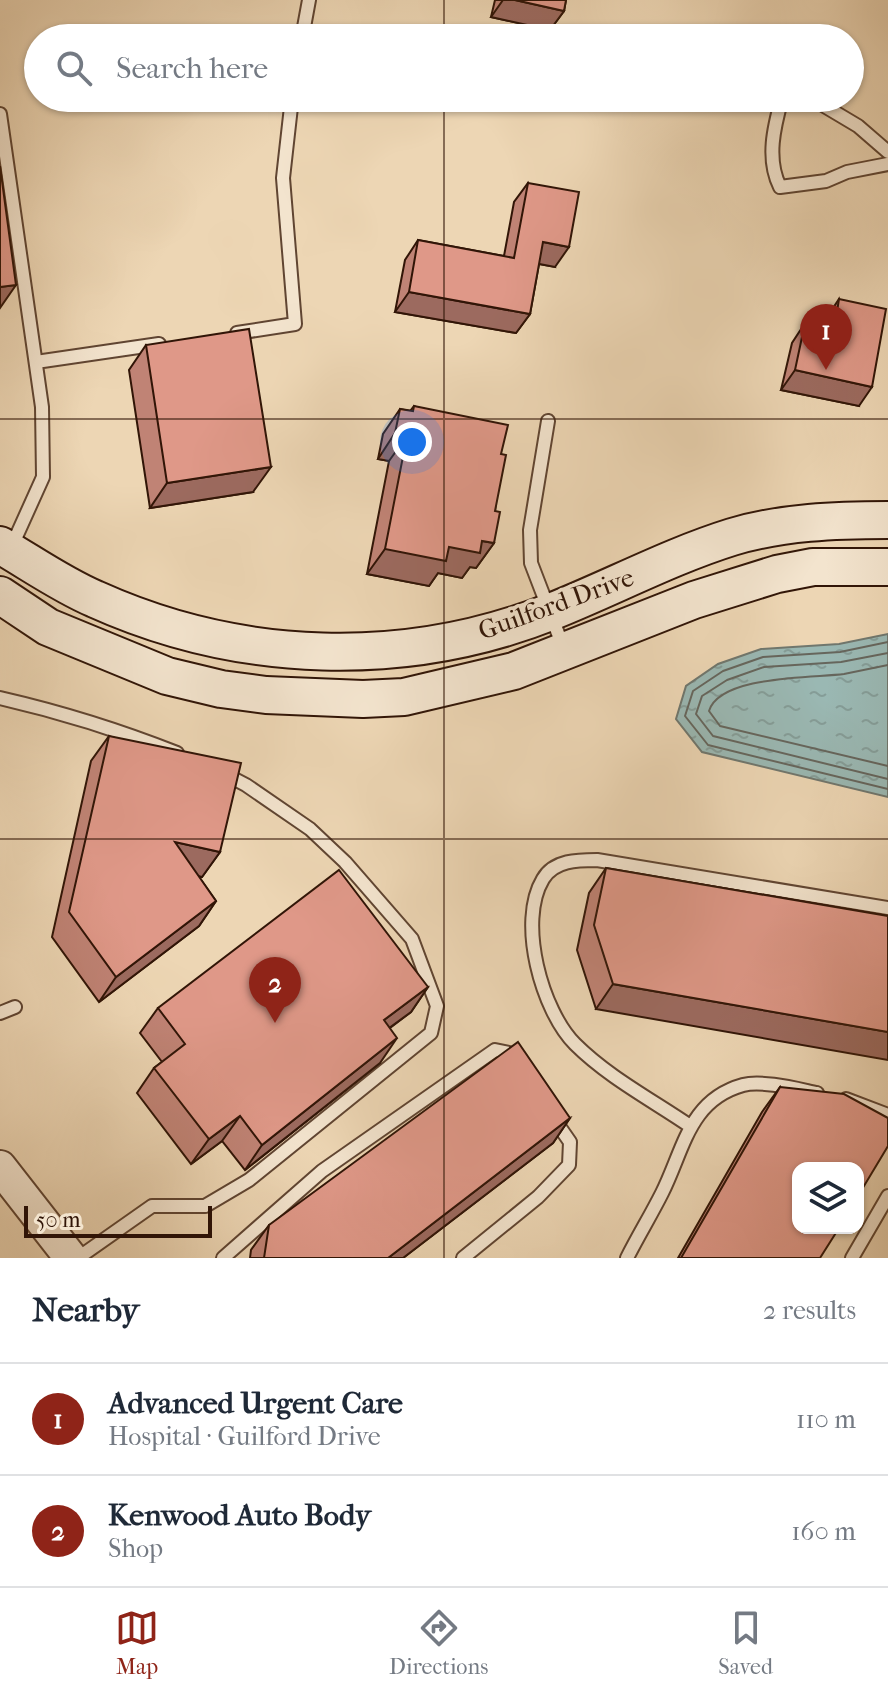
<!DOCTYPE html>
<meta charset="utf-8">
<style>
body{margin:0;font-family:"IM FELL French Canon",serif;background:#f2f2f3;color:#1f2937}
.controls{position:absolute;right:24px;bottom:24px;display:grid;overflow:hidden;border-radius:16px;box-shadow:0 2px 6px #0004}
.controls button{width:72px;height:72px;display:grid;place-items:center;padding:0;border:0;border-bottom:2px solid #e0e1e3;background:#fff;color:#1f2937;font:40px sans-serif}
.scale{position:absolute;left:24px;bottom:20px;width:188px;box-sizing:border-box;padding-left:8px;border:4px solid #311507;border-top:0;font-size:22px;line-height:28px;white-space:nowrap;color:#311507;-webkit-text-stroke:6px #f3e4ce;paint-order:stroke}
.you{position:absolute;left:412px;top:442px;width:28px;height:28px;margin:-20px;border:6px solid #fff;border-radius:50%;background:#1a73e8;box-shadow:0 0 0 12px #1a73e833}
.badge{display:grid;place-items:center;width:52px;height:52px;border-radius:50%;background:#8f2418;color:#fff;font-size:26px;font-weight:700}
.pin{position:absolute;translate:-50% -66px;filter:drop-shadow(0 2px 4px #0008)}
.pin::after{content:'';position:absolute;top:42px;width:28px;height:24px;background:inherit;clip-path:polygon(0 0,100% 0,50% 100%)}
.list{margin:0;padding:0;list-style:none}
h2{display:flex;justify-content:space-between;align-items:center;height:104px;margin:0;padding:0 32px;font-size:34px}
h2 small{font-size:26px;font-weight:400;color:#747a83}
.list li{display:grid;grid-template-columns:52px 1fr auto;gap:24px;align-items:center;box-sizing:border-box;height:112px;padding:0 32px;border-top:2px solid #e0e1e3}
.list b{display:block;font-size:30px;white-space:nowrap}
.list p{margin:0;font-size:26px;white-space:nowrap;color:#747a83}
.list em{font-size:26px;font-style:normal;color:#747a83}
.icon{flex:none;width:44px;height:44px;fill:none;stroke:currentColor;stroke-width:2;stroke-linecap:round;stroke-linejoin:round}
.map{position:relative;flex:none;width:888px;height:1258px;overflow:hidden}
.search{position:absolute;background:#fff;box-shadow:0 2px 6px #0004;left:24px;right:24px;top:24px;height:88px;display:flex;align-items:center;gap:20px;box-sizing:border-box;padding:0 28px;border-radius:44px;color:#747a83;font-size:30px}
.sheet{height:328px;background:#fff}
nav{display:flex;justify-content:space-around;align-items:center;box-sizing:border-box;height:112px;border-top:2px solid #e0e1e3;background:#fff;font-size:22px;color:#747a83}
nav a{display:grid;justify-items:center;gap:4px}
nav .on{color:#8f2418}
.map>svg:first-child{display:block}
.water{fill:url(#water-ripples);stroke:#70776e;stroke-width:2}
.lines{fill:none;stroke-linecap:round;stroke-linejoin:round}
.shore{stroke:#66665d;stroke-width:2}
.service-casing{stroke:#604532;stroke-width:16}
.tertiary-casing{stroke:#604532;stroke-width:36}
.secondary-casing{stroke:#311507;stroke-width:40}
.service{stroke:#f3e4ce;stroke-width:12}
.tertiary{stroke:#f3e4ce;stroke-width:32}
.secondary{stroke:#f3e4ce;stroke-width:36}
.wall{fill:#c08375;stroke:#311507;stroke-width:2}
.shaded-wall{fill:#9c6a5f;stroke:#311507;stroke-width:2}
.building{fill:#df9888;stroke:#311507;stroke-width:2}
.grid{fill:none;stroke:#311507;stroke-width:2;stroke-opacity:0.55}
.labels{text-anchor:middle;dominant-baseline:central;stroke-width:7;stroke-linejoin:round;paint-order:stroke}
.street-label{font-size:26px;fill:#311507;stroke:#f3e4ce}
</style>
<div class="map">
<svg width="888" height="1258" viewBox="0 0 888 1258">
<defs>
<pattern id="water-ripples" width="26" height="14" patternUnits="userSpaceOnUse" patternTransform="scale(2)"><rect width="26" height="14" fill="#9ab8b3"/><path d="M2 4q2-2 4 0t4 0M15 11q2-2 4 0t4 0" fill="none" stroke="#859d98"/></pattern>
</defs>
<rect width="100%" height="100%" fill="#edd6b4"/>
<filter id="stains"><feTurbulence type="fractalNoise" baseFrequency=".0025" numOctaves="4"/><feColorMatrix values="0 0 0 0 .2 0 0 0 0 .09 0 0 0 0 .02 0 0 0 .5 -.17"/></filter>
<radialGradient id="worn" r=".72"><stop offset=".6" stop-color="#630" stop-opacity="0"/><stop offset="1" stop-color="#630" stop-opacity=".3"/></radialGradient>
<path class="water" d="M888 634V797L702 752 676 719 686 686 718 664 761 649 839 644Z"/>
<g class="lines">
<path class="shore" d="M888 642 840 652 763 657 723 671 693 691 685 716 708 745 888 789
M888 653 841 662 764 667 727 680 702 696 696 714 713 736 888 779
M888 665C874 668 859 671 844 674 814 678 720 675 709 711L720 726 888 766"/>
<g class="service-casing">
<path id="service" d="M302 38 309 0
M782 98C774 127 766 159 780 187L826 181 847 172 888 164
M811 98 858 126 888 152
M0 114 42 407 43 477 11 548
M237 333 295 324 283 178 292 98
M36 362 159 344
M548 421 530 530 531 563 564 649
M0 698C61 712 119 730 177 753
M0 1013 15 1007
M846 1099 888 1115
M690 1126C652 1100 608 1077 575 1044 542 1011 517 922 543 879 554 860 578 860 597 860L888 908
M78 1258 152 1206H205L249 1180 431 1033 437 1006 412 939 345 862 310 829 246 785 223 773
M223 1258 322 1171 495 1050 509 1053 514 1061
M463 1258 538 1197 569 1165 570 1142 554 1119
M627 1258C638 1236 651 1215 662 1193 684 1149 689 1100 743 1085 762 1080 797 1089 817 1093
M852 1258 888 1196"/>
</g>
<g class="tertiary-casing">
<path id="tertiary" d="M0 1167 71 1258"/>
</g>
<g class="secondary-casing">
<path id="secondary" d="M0 545C31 563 62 585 95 599 239 664 405 670 553 611 613 587 671 556 732 537 782 522 836 520 888 520
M0 595 48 627 167 676 221 689 266 695 363 699 404 697 514 671 694 600 777 574 813 567H888"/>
</g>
<use href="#service" class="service"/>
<use href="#tertiary" class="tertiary"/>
<use href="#secondary" class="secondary"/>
</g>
<path class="wall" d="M495 0H566L564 11 550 30 491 17Z
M528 183 555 267 539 264 530 314 516 333 395 312 405 260 418 240 504 256 514 202Z
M839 299 859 406 781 390 792 343 805 323 824 327 826 319Z
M146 345 253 492 150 508 129 370Z
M414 406 501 454 495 511 494 543 476 568 470 567 462 578 438 573 429 586 367 574 389 461 378 459 383 434 400 409 410 411Z
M109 736 220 852 202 877H199L216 901 199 926 99 1002 52 937 91 761Z
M606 868 888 916 596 1009 577 950 589 893Z
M428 987 411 1012 390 1028 380 1063 245 1170 222 1141 191 1164 137 1093 154 1068 162 1062 140 1033 158 1008Z
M780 1087 820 1258H678L762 1112Z
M570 1118 553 1143 403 1258H250L251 1250 269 1225Z"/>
<path class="shaded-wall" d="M503 0H515L564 11 550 30 491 17Z
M543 242 569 247 555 267 529 262Z
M16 285 0 308V287Z
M409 292 530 314 516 333 395 312Z
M795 370 872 387 859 406 781 390Z
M395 433 407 436 389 461 378 459Z
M271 467 253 492 150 508 167 483Z
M482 541 494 543 476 568 470 567 462 578 438 573 429 586 367 574 385 549 449 547Z
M175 842 220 852 202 877 158 867Z
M216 901 199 926 99 1002 116 977Z
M613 984 888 1032V1060L596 1009Z
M428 987 411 1012 366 1045 384 1020Z
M397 1038 380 1063 245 1170 262 1145Z
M240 1116 222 1141 191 1164 209 1139Z
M570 1118 553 1143 403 1258H388Z"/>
<path class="building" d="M515 0H566L564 11Z
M0 166 16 285 0 287Z
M528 183 579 192 569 247 543 242 530 314 409 292 418 240 514 258Z
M839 299 886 309 872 387 795 370 805 323 834 330Z
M249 329 271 467 167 483 146 345Z
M414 406 508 425 501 454 506 455 495 511 500 512 494 543 482 541 480 553 449 547 446 561 385 549 407 436 395 433 400 409 413 411Z
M109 736 241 763 220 852 175 842 216 901 116 977 69 912Z
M606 868 888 916V1032L613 984 594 925Z
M339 870 428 987 384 1020 397 1038 262 1145 240 1116 209 1139 154 1068 185 1044 158 1008Z
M518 1042 570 1118 388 1258H264L269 1225Z
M780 1087 844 1094 888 1118V1146L858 1196V1168H798V1228H839L820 1258H681Z"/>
<path class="grid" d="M444 0V38M444 98V1258M0 419H888M0 839H888"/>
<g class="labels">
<g class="street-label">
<text transform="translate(556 604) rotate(-20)">Guilford Drive</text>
</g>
</g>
<rect width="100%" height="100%" filter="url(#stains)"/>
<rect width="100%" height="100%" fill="url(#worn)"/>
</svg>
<div class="controls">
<button><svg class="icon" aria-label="layers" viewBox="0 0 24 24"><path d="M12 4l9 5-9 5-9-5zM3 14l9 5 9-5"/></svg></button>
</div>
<div class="scale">50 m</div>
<div class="you"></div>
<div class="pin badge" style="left:826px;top:370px">1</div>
<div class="pin badge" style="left:275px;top:1023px">2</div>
<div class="search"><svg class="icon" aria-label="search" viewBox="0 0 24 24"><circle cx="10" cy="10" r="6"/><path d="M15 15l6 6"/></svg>Search here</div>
</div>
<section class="sheet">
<h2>Nearby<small>2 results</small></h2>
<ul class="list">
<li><span class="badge">1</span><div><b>Advanced Urgent Care</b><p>Hospital · Guilford Drive</p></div><em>110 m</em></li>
<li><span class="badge">2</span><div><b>Kenwood Auto Body</b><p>Shop</p></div><em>160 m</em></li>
</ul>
</section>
<nav>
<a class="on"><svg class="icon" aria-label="map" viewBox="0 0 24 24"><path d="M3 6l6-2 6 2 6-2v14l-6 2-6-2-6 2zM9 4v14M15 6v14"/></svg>Map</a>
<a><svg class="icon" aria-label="directions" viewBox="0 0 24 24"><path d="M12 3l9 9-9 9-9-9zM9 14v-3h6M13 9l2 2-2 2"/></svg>Directions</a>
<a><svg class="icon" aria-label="saved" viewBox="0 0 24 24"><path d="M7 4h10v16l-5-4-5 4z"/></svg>Saved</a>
</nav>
